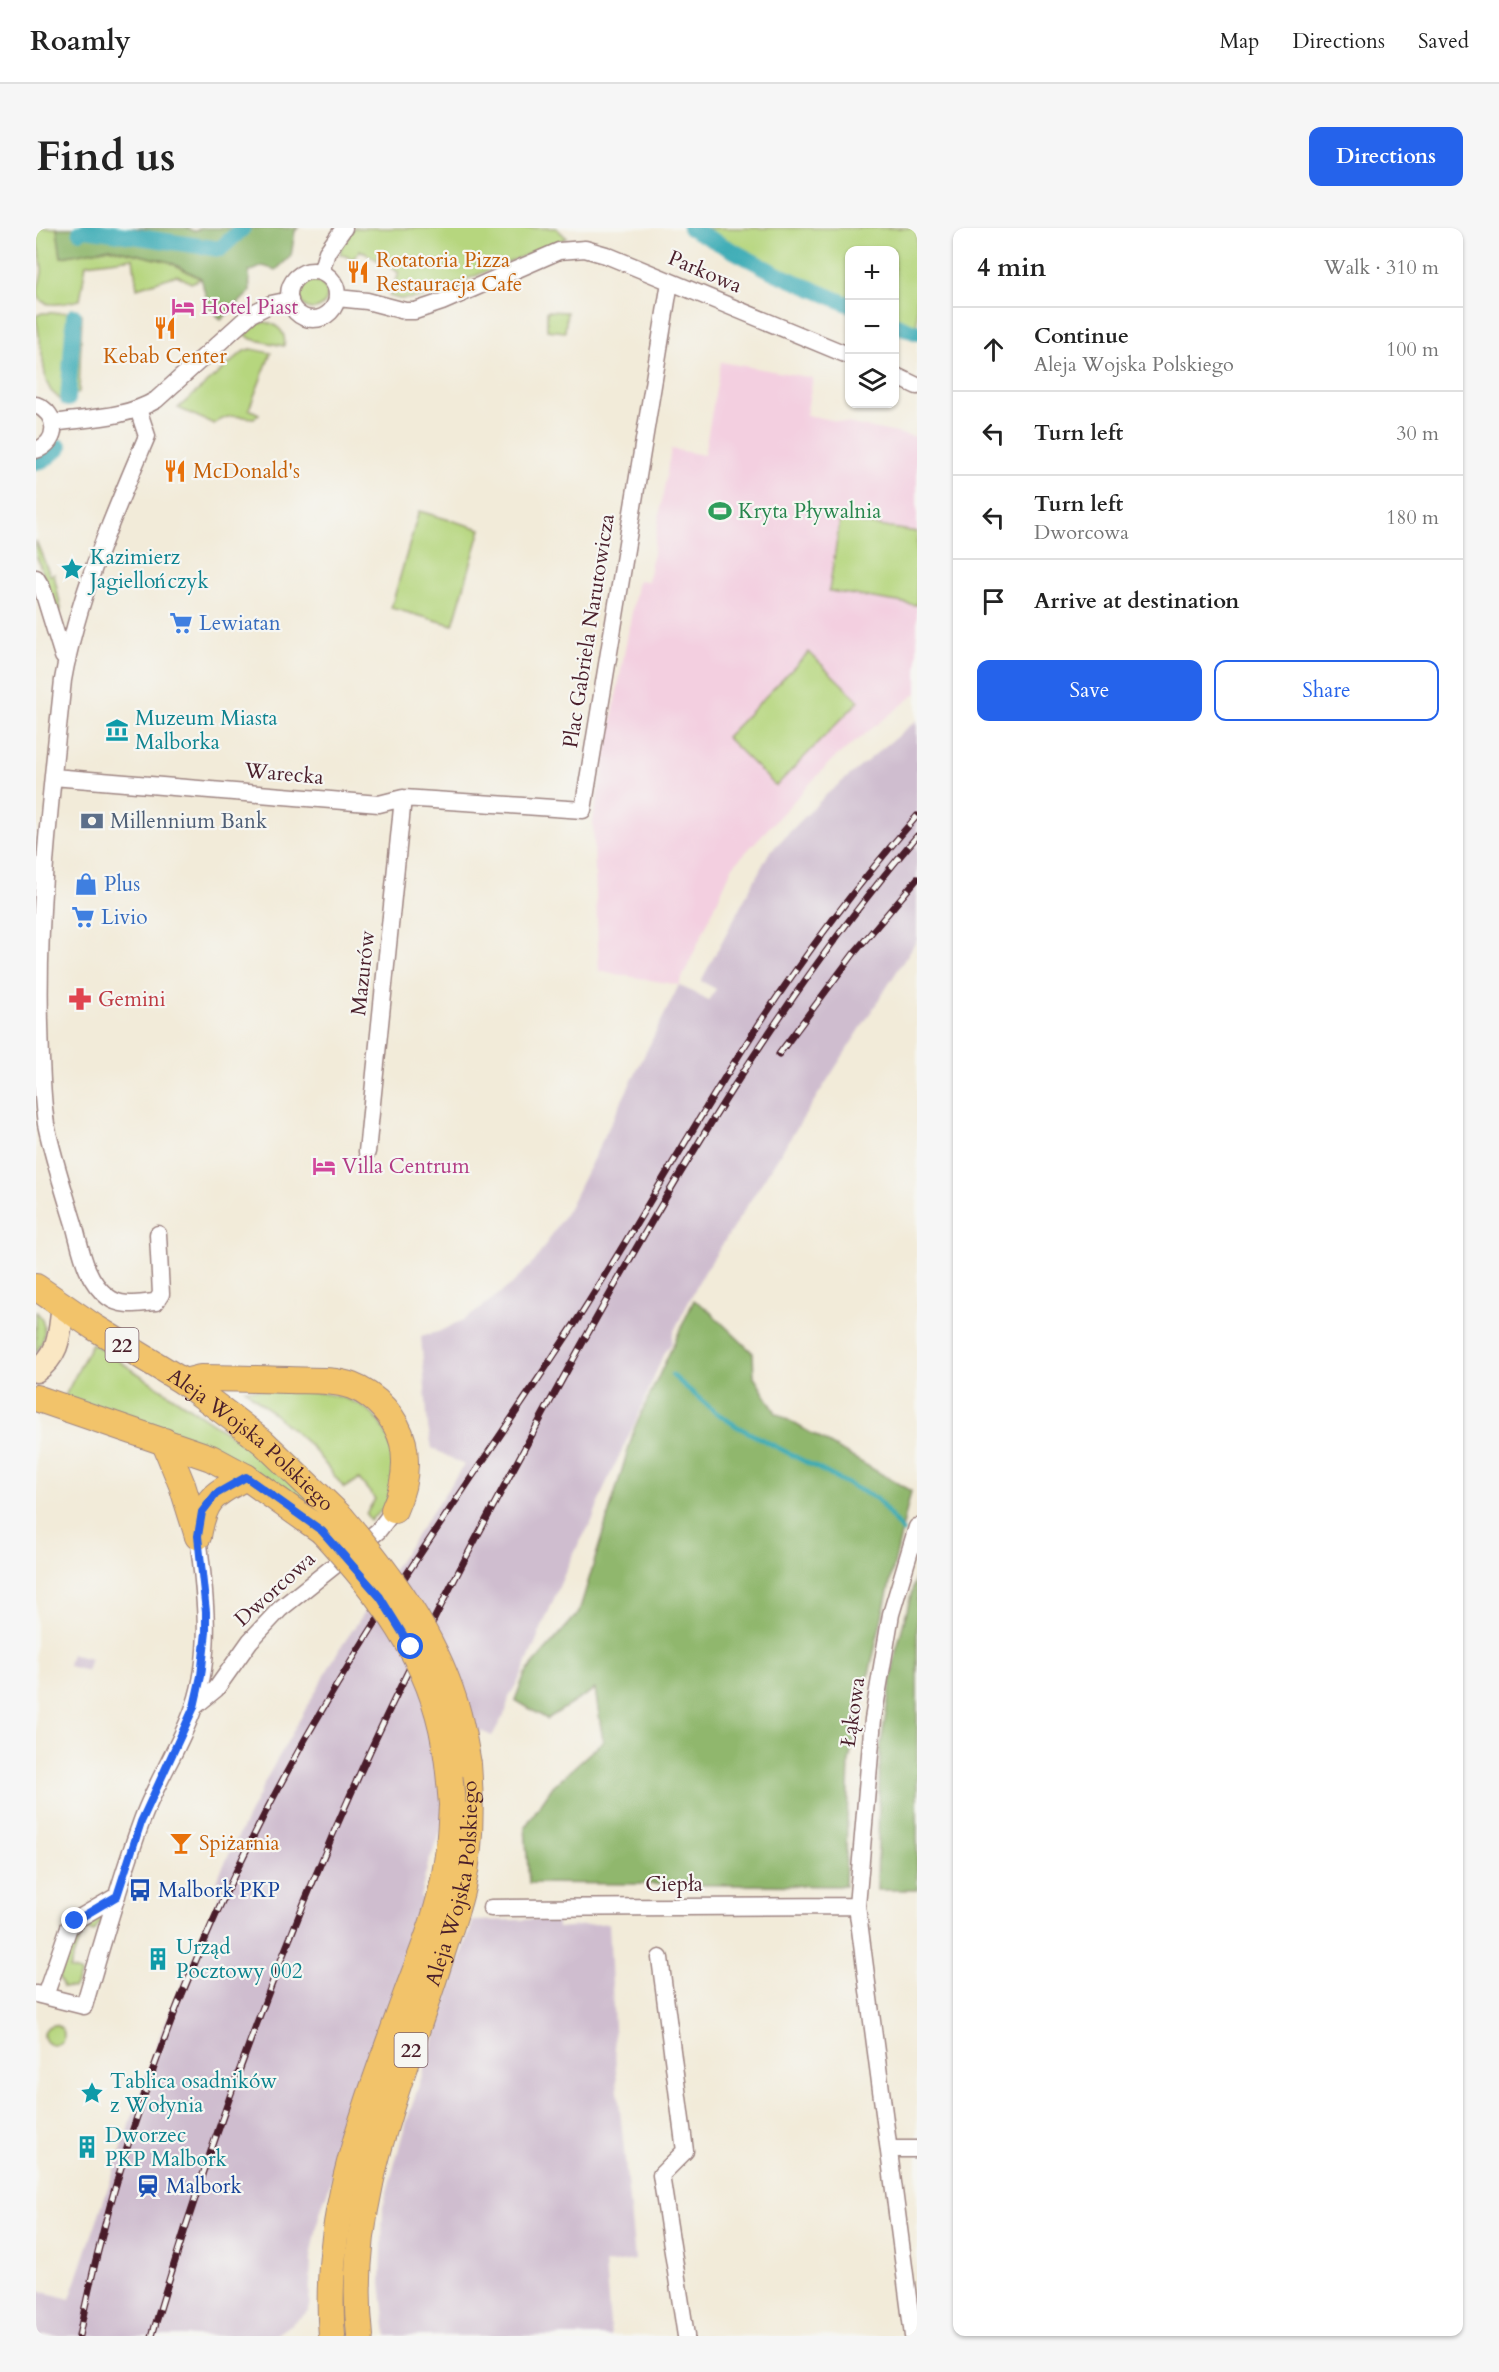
<!DOCTYPE html>
<meta charset="utf-8">
<style>
body{margin:0;font-family:Cardo,serif;background:#f6f6f6;color:#222}
.controls{position:absolute;right:18px;top:18px;display:grid;overflow:hidden;border-radius:12px;box-shadow:0 2px 4px #0004}
.controls button{width:54px;height:54px;display:grid;place-items:center;padding:0;border:0;border-bottom:2px solid #e0e0e0;background:#fff;color:#222;font:30px sans-serif}
.stop{position:absolute;width:18px;height:18px;margin:-14px;border:4px solid #2563eb;border-radius:50%;background:#fff}
.stop.end{background:#2563eb;border-color:#fff;box-shadow:0 2px 6px #0008}
.list{margin:0;padding:0;list-style:none}
h2{display:flex;justify-content:space-between;align-items:center;height:78px;margin:0;padding:0 24px;font-size:26px}
h2 small{font-size:20px;font-weight:400;color:#767676}
.list li{display:grid;grid-template-columns:39px 1fr auto;gap:18px;align-items:center;box-sizing:border-box;height:84px;padding:0 24px;border-top:2px solid #e0e0e0}
.list b{display:block;font-size:22px;white-space:nowrap}
.list p{margin:0;font-size:20px;white-space:nowrap;color:#767676}
.list em{font-size:20px;font-style:normal;color:#767676}
.actions{display:flex;gap:12px;padding:18px 24px}
.actions a{flex:1;padding:14px 0;border:2px solid #2563eb;border-radius:12px;text-align:center;font-size:21px;color:#2563eb}
.actions .main{background:#2563eb;color:#fff}
.icon{flex:none;width:33px;height:33px;fill:none;stroke:currentColor;stroke-width:2;stroke-linecap:round;stroke-linejoin:round}
.map{position:relative;flex:none;width:881px;height:2108px;overflow:hidden;border-radius:12px}
header{display:flex;align-items:center;gap:36px;box-sizing:border-box;height:84px;padding:0 30px;background:#fff;border-bottom:2px solid #e0e0e0}
header strong{font-size:28px}
nav{display:flex;gap:33px;margin-inline-start:auto;font-size:21px}
.intro{display:flex;align-items:center;justify-content:space-between;box-sizing:border-box;height:144px;padding:0 36px}
h1{margin:0;font-size:42px}
.button{padding:15px 27px;border-radius:12px;background:#2563eb;color:#fff;font-size:21px;font-weight:700}
main{display:flex;gap:36px;padding:0 36px}
aside{flex:1;background:#fff;border-radius:12px;box-shadow:0 2px 4px #0004}
.map>svg:first-child{display:block}
.built{fill:#f3cfe0}
.industrial{fill:#cfbdcf}
.green{fill:#b6d67e;stroke:#807a54;stroke-width:1.5}
.forest{fill:#90b76d;stroke:#6d6b4c;stroke-width:1.5}
.lines{fill:none;stroke-linecap:round;stroke-linejoin:round}
.stream{stroke:#3aabb5;stroke-width:4.5}
.canal{stroke:#3aabb5;stroke-width:16}
.street-casing{stroke:#9e8582;stroke-width:19}
.secondary-casing{stroke:#9e8582;stroke-width:25}
.primary-casing{stroke:#9e8582;stroke-width:28}
.street{stroke:#fff;stroke-width:16}
.secondary{stroke:#fae7c3;stroke-width:22}
.primary{stroke:#f2c36a;stroke-width:26}
.rail-casing{stroke:#4a1f2b;stroke-width:7}
.rail{stroke:#f6f6f2;stroke-width:4.5;stroke-dasharray:14;stroke-linecap:butt}
.primary-bridge-casing{stroke:#9e8582;stroke-width:28;stroke-linecap:butt}
.primary-bridge{stroke:#f2c36a;stroke-width:26}
.route{stroke:#2563eb;stroke-width:8}
.labels{text-anchor:middle;dominant-baseline:central;stroke-width:4.5;stroke-linejoin:round;paint-order:stroke}
.shield{fill:#f6f6f2;stroke:#7e6067;stroke-width:1.5}
.shield-label{font-size:20px;font-weight:bold;fill:#4a1f2b}
.food-label{font-size:21px;fill:#c56008;stroke:#f6f6f2;text-anchor:start}
.street-label{font-size:21px;fill:#4a1f2b;stroke:#f6f6f2}
.hotel-label{font-size:21px;fill:#b23c85;stroke:#f6f6f2;text-anchor:start}
.leisure-label{font-size:21px;fill:#27864d;stroke:#f6f6f2;text-anchor:start}
.culture-label{font-size:21px;fill:#0d838f;stroke:#f6f6f2;text-anchor:start}
.shop-label{font-size:21px;fill:#366cbe;stroke:#f6f6f2;text-anchor:start}
.service-label{font-size:21px;fill:#4e5e75;stroke:#f6f6f2;text-anchor:start}
.health-label{font-size:21px;fill:#be3a42;stroke:#f6f6f2;text-anchor:start}
.transit-label{font-size:21px;fill:#164399;stroke:#f6f6f2;text-anchor:start}
</style>
<header>
<strong>Roamly</strong>
<nav><a>Map</a><a>Directions</a><a>Saved</a></nav>
</header>
<div class="intro"><h1>Find us</h1><a class="button">Directions</a></div>
<main>
<div class="map">
<svg width="881" height="2108" viewBox="0 0 881 2108">
<rect width="100%" height="100%" fill="#f6f6f2"/>
<filter id="ink" filterUnits="userSpaceOnUse"><feTurbulence type="fractalNoise" baseFrequency=".0167" numOctaves="2"/><feDisplacementMap in="SourceGraphic" scale="12" xChannelSelector="R" yChannelSelector="G"/><feConvolveMatrix kernelMatrix="1 2 1 2 8 2 1 2 1" color-interpolation-filters="sRGB"/></filter>
<filter id="wash" filterUnits="userSpaceOnUse"><feTurbulence type="fractalNoise" baseFrequency=".008" numOctaves="4" result="noise"/><feDisplacementMap in="SourceGraphic" scale="24" xChannelSelector="R" yChannelSelector="G"/><feGaussianBlur stdDeviation="1.35" result="paint"/><feColorMatrix in="noise" values="0 0 0 0 0 0 0 0 0 0 0 0 0 0 0 0 0 1.4 0 .05"/><feComposite in="paint" operator="in"/></filter>
<g filter="url(#wash)">
<rect width="100%" height="100%" fill="#f2ebd9"/>
<path class="built" d="M685 134 777 150 770 187 881 209V465L796 532 697 638 643 757 563 743 557 592 602 352 612 353 635 221 668 227Z"/>
<path class="industrial" d="M881 492V712L663 1053 637 1105 635 1116 627 1127 603 1186 568 1260 556 1293 537 1326 486 1446 473 1469 470 1483 456 1508 445 1503 392 1636 384 1669 389 1671 283 1988 275 2030 273 2083 238 2108H0V2062L34 2071 125 1805 188 1657 180 1653 232 1548 301 1425 428 1237 396 1220 392 1199 385 1108 402 1104 433 1089 476 1056 499 1033 533 980 643 757 673 773 680 761 665 753 733 625 791 566Z
M35 1426 54 1431 51 1443 32 1438Z
M521 1691 522 1700 573 1695 580 1842 599 2032 569 2036 575 2108H351L345 2055 347 1979 367 1905 437 1693Z"/>
<path class="green" d="M0 0H21L25 29 73 20 134 34 165 51 155 55 141 47 101 60 97 30 50 36 44 72C30 75 0 84 2 61 3 54 6 49 6 42 5 27 0 15 0 0Z
M318 0H520L531 10 386 70 364 71 353 68 362 48V44L324 22 317 31 304 26 306 14Z
M666 0H881V101L859 91 858 22H814L813 71 742 40Z
M263 67a14 14 0 1 1 28 0a14 14 0 1 1-28 0Z
M511 83 531 84 529 104 511 102Z
M43 84 46 86 43 164 26 173 15 163 10 153 0 88 6 85Z
M229 94C241 96 251 104 248 118L215 111 208 105 220 96Z
M215 121 235 125 213 181 223 186 218 190C199 189 196 184 178 196L142 180 208 123Z
M383 283 445 301 417 397 355 380Z
M804 292 881 304V377L793 363Z
M0 313 14 347 18 346 25 381 23 385H21L0 326Z
M773 424 823 473 740 558 690 509Z
M0 1083C12 1096 10 1112 0 1125Z
M56 1115 225 1227 291 1286 286 1291 28 1170Z
M209 1161C268 1164 348 1154 357 1231 359 1244 357 1265 350 1276 347 1282 339 1288 334 1292L330 1286 339 1271 323 1251 308 1260 275 1218Z
M71 1683 58 1704 47 1701 33 1741 45 1745 41 1755 37 1760 27 1759 23 1750 41 1699Z
M8 1807a10 10 0 1 1 20 0a10 10 0 1 1-20 0Z"/>
<path class="forest" d="M21 0H151L158 3 166 0H262L259 3 255 28 240 42 227 38 213 44 214 64 185 92 172 77 165 50 134 34 74 20 25 29Z
M658 1072 670 1080 717 1125 718 1149 740 1185 875 1263 813 1533 809 1658 493 1655 489 1599 517 1558 567 1513 559 1461 511 1491 479 1472 489 1446 543 1384 599 1199Z
M881 1344V1662H841L844 1522 860 1424Z"/>
<g class="lines">
<path class="stream" d="M636 1147 679 1184 702 1199 841 1271 867 1304"/>
<path class="canal" d="M654 0 739 45 814 77
M44 4 49 1 184 21 207 0
M858 96 881 105
M32 171 38 88
M0 234 9 232 24 219"/>
</g>
</g>
<g filter="url(#ink)">
<g class="lines">
<g class="street-casing">
<path id="street" d="M253 67a24 24 0 1 1 48 0a24 24 0 1 1-48 0Z
M285 44 291 24 308 0
M301 70 331 73 369 83H379L406 74 523 23 549 21 570 27 814 128
M858 147 881 158
M0 177C22 185 24 214 0 222
M102 181 111 208C78 286 42 367 27 452 15 566 1 681 4 796 5 828 5 863 10 896 17 930 28 963 38 996 45 1021 49 1052 72 1069 86 1080 103 1075 120 1074L125 1066 122 1006
M18 195C51 190 90 190 120 172L215 86 235 76 254 72
M0 350 6 360 27 428 31 433
M17 549 343 576 367 570 547 582 634 54
M331 924 367 570
M158 1479 180 1461 214 1413 244 1381 342 1303 358 1282
M455 1680 821 1678
M624 1730 649 1923 625 1947 650 2108
M0 1766 48 1778C66 1717 83 1655 105 1595 119 1555 144 1519 158 1479 177 1424 169 1365 162 1308
M9 1768 33 1699 45 1689 81 1668
M854 1921H881
M877 2108 821 1678 837 1491 855 1386 881 1299"/>
</g>
<g class="secondary-casing">
<path id="secondary" d="M0 1143C25 1125 23 1106 27 1077"/>
</g>
<g class="primary-casing">
<g id="primary">
<path id="s1" d="M0 1059 58 1099 148 1154 195 1189 227 1214 305 1289"/>
<path d="M148 1154 164 1150C193 1150 223 1151 252 1152 273 1153 296 1151 316 1158 340 1167 361 1191 367 1215 372 1239 368 1260 358 1282"/>
<path d="M0 1170 175 1230 210 1249 286 1303"/>
<path d="M128 1213 146 1257 162 1308"/>
<path d="M162 1308C169 1269 177 1267 210 1249"/>
<path d="M296 2108C286 1985 330 1879 371 1765 386 1725 404 1682 410 1640 414 1619 415 1597 416 1576"/>
<path id="s2" d="M324 2108C309 1973 366 1854 405 1728 412 1705 421 1682 426 1659 435 1619 435 1577 432 1536"/>
</g>
</g>
<use href="#street" class="street"/>
<use href="#secondary" class="secondary"/>
<use href="#primary" class="primary"/>
<g class="rail-casing">
<path id="rail" d="M743 826 819 724 881 651
M43 2108C88 1882 178 1662 296 1465 374 1334 464 1211 547 1083 603 994 655 901 712 813 763 734 819 659 881 588
M116 2108C174 1912 244 1721 329 1534 390 1400 461 1270 532 1141 635 955 743 770 881 608"/>
</g>
<use href="#rail" class="rail"/>
<g class="primary-bridge-casing">
<path id="primary-bridge" d="M305 1289C352 1344 396 1403 418 1473 425 1493 428 1515 432 1536
M286 1303C343 1365 395 1430 409 1516 413 1536 414 1556 416 1576"/>
</g>
<use href="#primary-bridge" class="primary-bridge"/>
</g>
</g>
<g class="lines" filter="url(#ink)">
<path class="route" d="M39 1693 81 1668 105 1594 158 1479 165 1448 170 1404V1384L162 1308 166 1284 180 1266 210 1249 286 1303 344 1369 375 1419"/>
</g>
<defs>
<g id="restaurant-bare" transform="scale(1.8)"><path d="M-5-6h1v4h1v-4h1v4h1v-4h1v5L-1.5 .5V6h-2V.5L-5-1ZM5-6V6H3V1.5H1.5Q1.5-4 5-6Z" fill="#e8710a" stroke="#f6f6f2" stroke-width="2.5" paint-order="stroke"/></g>
<g id="hotel-bare" transform="scale(1.8)"><path d="M-6-4.5h1.5V1H6V5H4.5V3h-9V5H-6ZM-4 0a1.8 1.8 0 1 1 3.6 0ZM.5 0V-2.5h3Q6-2.5 6 0Z" fill="#d1479c" stroke="#f6f6f2" stroke-width="2.5" paint-order="stroke"/></g>
<g id="stadium-bare" transform="scale(1.8)"><path d="M0-5a6.5 5 0 1 0 0 10a6.5 5 0 1 0 0-10ZM-3.5-1.8h7v3.6h-7Z" fill="#2e9e5b" stroke="#f6f6f2" stroke-width="2.5" paint-order="stroke"/></g>
<g id="sight-bare" transform="scale(1.8)"><path d="M0-6L1.8-2.2L6-1.7L2.9 1.2L3.7 5.4L0 3.3L-3.7 5.4L-2.9 1.2L-6-1.7L-1.8-2.2Z" fill="#0f9aa8" stroke="#f6f6f2" stroke-width="2.5" paint-order="stroke"/></g>
<g id="supermarket-bare" transform="scale(1.8)"><path d="M-6-5.5h2.5l.6 2H6L4.5 2H-2.5L-4.4-4H-6ZM-1.5 3.2a1.3 1.3 0 1 0 .1 0ZM3 3.2a1.3 1.3 0 1 0 .1 0Z" fill="#3f7fe0" stroke="#f6f6f2" stroke-width="2.5" paint-order="stroke"/></g>
<g id="museum-bare" transform="scale(1.8)"><path d="M0-6L6-3V-2H-6V-3ZM-5-1h2V3h-2ZM-1-1h2V3h-2ZM3-1h2V3H3ZM-6 4H6V6H-6Z" fill="#0f9aa8" stroke="#f6f6f2" stroke-width="2.5" paint-order="stroke"/></g>
<g id="bank-bare" transform="scale(1.8)"><path d="M-6-4H6V4H-6ZM0-2.3a2.3 2.3 0 1 0 0 4.6a2.3 2.3 0 1 0 0-4.6Z" fill="#5c6f8a" stroke="#f6f6f2" stroke-width="2.5" paint-order="stroke"/></g>
<g id="shop-bare" transform="scale(1.8)"><path d="M-5-2.5h2.3a2.7 3.5 0 0 1 5.4 0H5L5.5 6h-11ZM-1.5-2.5h3a1.5 2.3 0 0 0-3 0Z" fill="#3f7fe0" stroke="#f6f6f2" stroke-width="2.5" paint-order="stroke"/></g>
<g id="pharmacy-bare" transform="scale(1.8)"><path d="M-2-6h4v4h4v4h-4v4h-4v-4h-4v-4h4Z" fill="#e0444e" stroke="#f6f6f2" stroke-width="2.5" paint-order="stroke"/></g>
<g id="bar-bare" transform="scale(1.8)"><path d="M-6-5H6L.8 .8V4.5H3.5V6h-7V4.5H-.8V.8Z" fill="#e8710a" stroke="#f6f6f2" stroke-width="2.5" paint-order="stroke"/></g>
<g id="bus-bare" transform="scale(1.8)"><path d="M-5-6H5V4H4V6H2V4H-2V6H-4V4H-5ZM-3.5-4V0h7V-4ZM-3.5 1.2v1.5H-2V1.2ZM2 1.2v1.5H3.5V1.2Z" fill="#1a4fb4" stroke="#f6f6f2" stroke-width="2.5" paint-order="stroke"/></g>
<g id="building-bare" transform="scale(1.8)"><path d="M-4-6H4V6H1V3H-1V6H-4ZM-2.5-4.3h1.7v1.8h-1.7ZM.8-4.3h1.7v1.8H.8ZM-2.5-1h1.7V.8h-1.7ZM.8-1h1.7V.8H.8Z" fill="#0f9aa8" stroke="#f6f6f2" stroke-width="2.5" paint-order="stroke"/></g>
<g id="station-bare" transform="scale(1.8)"><path d="M-3-6H3Q5-6 5-4V2Q5 4 3 4L4.5 6H3L1.5 4h-3L-3 6H-4.5L-3 4Q-5 4-5 2V-4Q-5-6-3-6ZM-3.5-4v3h7v-3ZM-3.5 1v1.5H-2V1ZM2 1v1.5H3.5V1Z" fill="#1a4fb4" stroke="#f6f6f2" stroke-width="2.5" paint-order="stroke"/></g>
</defs>
<g fill-rule="evenodd">
<use href="#restaurant-bare" x="322" y="44"/>
<use href="#hotel-bare" x="147" y="79"/>
<use href="#restaurant-bare" x="129" y="100"/>
<use href="#restaurant-bare" x="139" y="243"/>
<use href="#stadium-bare" x="684" y="283"/>
<use href="#sight-bare" x="36" y="341"/>
<use href="#supermarket-bare" x="145" y="395"/>
<use href="#museum-bare" x="81" y="502"/>
<use href="#bank-bare" x="56" y="593"/>
<use href="#shop-bare" x="50" y="656"/>
<use href="#supermarket-bare" x="47" y="689"/>
<use href="#pharmacy-bare" x="44" y="771"/>
<use href="#hotel-bare" x="288" y="938"/>
<use href="#bar-bare" x="145" y="1615"/>
<use href="#bus-bare" x="104" y="1662"/>
<use href="#building-bare" x="122" y="1731"/>
<use href="#sight-bare" x="56" y="1865"/>
<use href="#building-bare" x="51" y="1919"/>
<use href="#station-bare" x="112" y="1958"/>
</g>
<g class="labels">
<g class="shield">
<rect x="69.5" y="1100" width="33" height="34" rx="4.5"/>
<rect x="358.5" y="1805" width="33" height="34" rx="4.5"/>
</g>
<g class="shield-label">
<text x="86" y="1117">22</text>
<text x="375" y="1822">22</text>
</g>
<g class="food-label">
<text x="340" y="32">Rotatoria Pizza<tspan x="340" dy="24">Restauracja Cafe</tspan></text>
<text x="129" y="128" text-anchor="middle">Kebab Center</text>
<text x="157" y="243">McDonald's</text>
<text x="163" y="1615">Spiżarnia</text>
</g>
<g class="street-label">
<text transform="translate(669 44) rotate(23)">Parkowa</text>
<text transform="translate(553 403) rotate(-81)">Plac Gabriela Narutowicza</text>
<text transform="translate(248 546) rotate(5)">Warecka</text>
<text transform="translate(327 745) rotate(-84)">Mazurów</text>
<text stroke="none"><textPath href="#s1" startOffset="264">Aleja Wojska Polskiego</textPath></text>
<text transform="translate(239 1361) rotate(-42)">Dworcowa</text>
<text transform="translate(817 1484) rotate(-82)">Łąkowa</text>
<text stroke="none"><textPath href="#s2" startOffset="466">Aleja Wojska Polskiego</textPath></text>
<text x="638" y="1656">Ciepła</text>
</g>
<g class="hotel-label">
<text x="165" y="79">Hotel Piast</text>
<text x="306" y="938">Villa Centrum</text>
</g>
<g class="leisure-label">
<text x="702" y="283">Kryta Pływalnia</text>
</g>
<g class="culture-label">
<text x="54" y="329">Kazimierz<tspan x="54" dy="24">Jagiellończyk</tspan></text>
<text x="99" y="490">Muzeum Miasta<tspan x="99" dy="24">Malborka</tspan></text>
<text x="140" y="1719">Urząd<tspan x="140" dy="24">Pocztowy 002</tspan></text>
<text x="74" y="1853">Tablica osadników<tspan x="74" dy="24">z Wołynia</tspan></text>
<text x="69" y="1907">Dworzec<tspan x="69" dy="24">PKP Malbork</tspan></text>
</g>
<g class="shop-label">
<text x="163" y="395">Lewiatan</text>
<text x="68" y="656">Plus</text>
<text x="65" y="689">Livio</text>
</g>
<g class="service-label">
<text x="74" y="593">Millennium Bank</text>
</g>
<g class="health-label">
<text x="62" y="771">Gemini</text>
</g>
<g class="transit-label">
<text x="122" y="1662">Malbork PKP</text>
<text x="130" y="1958">Malbork</text>
</g>
</g>
</svg>
<div class="controls">
<button>+</button>
<button>−</button>
<button><svg class="icon" aria-label="layers" viewBox="0 0 24 24"><path d="M12 4l9 5-9 5-9-5zM3 14l9 5 9-5"/></svg></button>
</div>
<div class="stop" style="left:375px;top:1419px"></div>
<div class="stop end" style="left:39px;top:1693px"></div>
</div>
<aside>
<h2>4 min<small>Walk · 310 m</small></h2>
<ul class="list">
<li><svg class="icon" aria-label="ahead" viewBox="0 0 24 24"><path d="M12 20V5M6 11l6-6 6 6"/></svg><div><b>Continue</b><p>Aleja Wojska Polskiego</p></div><em>100 m</em></li>
<li><svg class="icon" aria-label="left" viewBox="0 0 24 24"><path d="M17 20v-9H6M10 6l-5 5 5 5"/></svg><div><b>Turn left</b></div><em>30 m</em></li>
<li><svg class="icon" aria-label="left" viewBox="0 0 24 24"><path d="M17 20v-9H6M10 6l-5 5 5 5"/></svg><div><b>Turn left</b><p>Dworcowa</p></div><em>180 m</em></li>
<li><svg class="icon" aria-label="arrive" viewBox="0 0 24 24"><path d="M6 21V4h12l-3 4 3 4H6"/></svg><div><b>Arrive at destination</b></div></li>
</ul>
<div class="actions"><a class="main">Save</a><a>Share</a></div>
</aside>
</main>
